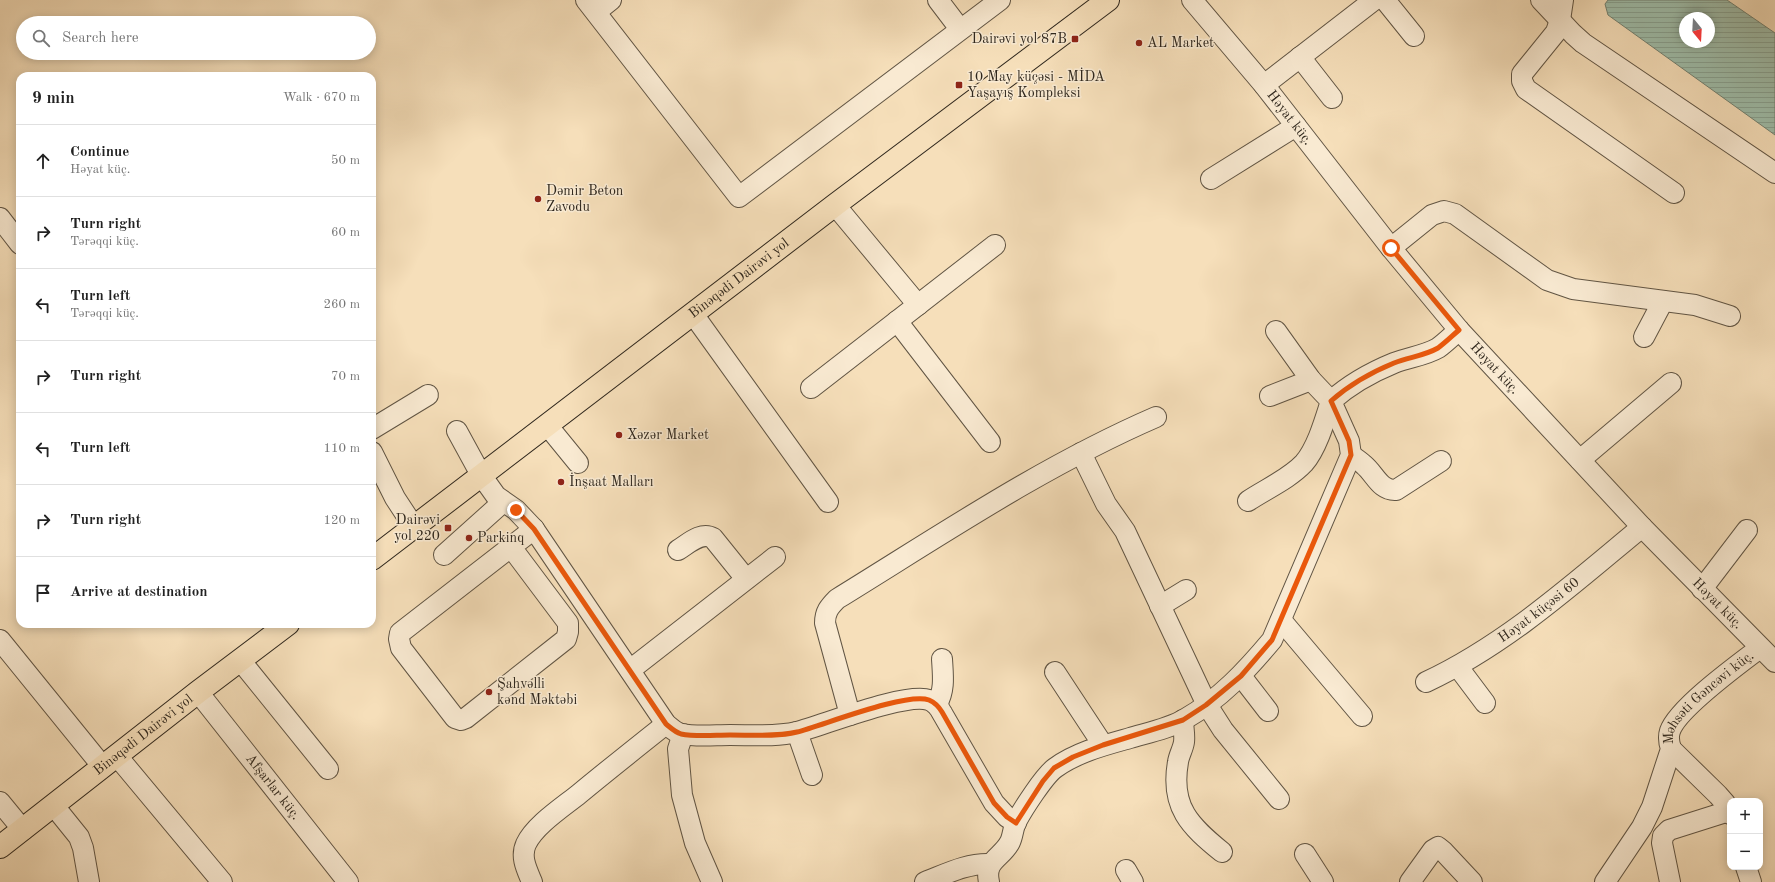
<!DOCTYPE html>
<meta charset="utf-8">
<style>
body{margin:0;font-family:"Old Standard TT",serif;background:#f2f2f2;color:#222}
.controls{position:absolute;right:12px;bottom:12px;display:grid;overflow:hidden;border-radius:8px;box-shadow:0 2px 10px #0003}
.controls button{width:36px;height:36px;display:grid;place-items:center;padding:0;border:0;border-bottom:1px solid #e0e0e0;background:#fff;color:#222;font:20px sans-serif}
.compass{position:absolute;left:1679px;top:12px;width:36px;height:36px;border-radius:50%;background:#fff;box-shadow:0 2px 10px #0003;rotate:162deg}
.stop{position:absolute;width:12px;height:12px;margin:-9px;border:3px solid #ea580c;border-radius:50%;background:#fff}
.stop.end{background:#ea580c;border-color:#fff;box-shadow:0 1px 4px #0008}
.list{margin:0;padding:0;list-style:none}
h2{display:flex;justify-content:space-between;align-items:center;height:52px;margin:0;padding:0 16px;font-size:17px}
h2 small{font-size:13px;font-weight:400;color:#767676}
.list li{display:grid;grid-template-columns:26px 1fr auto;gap:12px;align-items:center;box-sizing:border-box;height:72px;padding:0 16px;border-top:1px solid #e0e0e0}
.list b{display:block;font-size:15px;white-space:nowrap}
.list p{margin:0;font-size:13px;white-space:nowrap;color:#767676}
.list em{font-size:13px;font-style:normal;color:#767676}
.icon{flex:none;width:22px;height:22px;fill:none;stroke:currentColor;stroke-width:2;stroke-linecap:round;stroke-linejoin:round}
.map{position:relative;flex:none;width:1775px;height:882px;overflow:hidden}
.search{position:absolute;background:#fff;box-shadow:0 2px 10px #0003;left:16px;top:16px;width:360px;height:44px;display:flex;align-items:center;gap:10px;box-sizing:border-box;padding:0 14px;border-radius:22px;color:#767676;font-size:15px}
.panel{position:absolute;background:#fff;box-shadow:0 2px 10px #0003;left:16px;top:72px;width:360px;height:556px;border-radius:12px}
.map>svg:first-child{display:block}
.water{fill:url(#water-rules);stroke:#728172;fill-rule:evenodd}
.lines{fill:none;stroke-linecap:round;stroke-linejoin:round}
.minor-casing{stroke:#615544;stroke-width:22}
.major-casing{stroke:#2f271d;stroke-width:24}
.minor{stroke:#f9ead2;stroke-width:20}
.major{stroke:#f6dfba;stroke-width:22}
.route{stroke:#ea580c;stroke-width:5}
.poi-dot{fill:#8f2418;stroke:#f9ead2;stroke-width:1.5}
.labels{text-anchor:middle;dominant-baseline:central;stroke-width:3;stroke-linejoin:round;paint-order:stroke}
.poi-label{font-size:14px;fill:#2f271d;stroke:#f9ead2;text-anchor:start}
.street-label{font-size:14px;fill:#2f271d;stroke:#f9ead2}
</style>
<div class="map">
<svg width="1775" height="882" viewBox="0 0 1775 882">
<defs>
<pattern id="water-rules" width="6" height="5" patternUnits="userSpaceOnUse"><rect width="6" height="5" fill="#9ebdaa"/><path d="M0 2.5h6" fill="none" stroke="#88a292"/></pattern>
</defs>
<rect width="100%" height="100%" fill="#f6dfba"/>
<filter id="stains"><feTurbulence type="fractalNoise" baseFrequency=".005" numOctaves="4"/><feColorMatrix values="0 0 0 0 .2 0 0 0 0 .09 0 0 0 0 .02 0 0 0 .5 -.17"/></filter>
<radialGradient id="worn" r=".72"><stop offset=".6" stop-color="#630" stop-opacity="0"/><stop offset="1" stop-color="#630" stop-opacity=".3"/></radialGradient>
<path class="water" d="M1608 0H1727L1775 33V135L1608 15 1605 4ZM1685 18H1709V42H1685Z"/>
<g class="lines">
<g class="minor-casing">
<g id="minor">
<path d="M586 0 739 197 1000 0"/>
<path d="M938 0 960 29"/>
<path id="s1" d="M1192 0 1264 85 1391 248 1459 330 1642 527 1775 662"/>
<path d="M1385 0 1414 36"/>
<path d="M1541 0 1573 34 1583 43 1775 173"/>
<path d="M1563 0 1560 20 1556 32 1522 74V81L1526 89 1674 193"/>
<path d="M596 12 611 0"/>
<path d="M1300 57 1332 98"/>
<path d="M1264 85 1374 0"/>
<path d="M1211 179 1296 126"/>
<path d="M835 205 918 305"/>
<path d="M0 218 20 244"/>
<path d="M1391 248 1432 215 1444 211 1455 214 1547 280 1573 289 1695 305 1730 316"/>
<path d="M693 314 828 502"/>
<path d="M897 321 990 442"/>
<path d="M1644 337 1663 301"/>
<path d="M811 388 995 245"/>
<path d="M1270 396 1311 380"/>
<path d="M547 425 578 463"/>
<path d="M372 429 428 395"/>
<path d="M457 431 481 475 496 496 516 510 534 529 666 724C671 728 675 732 681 734 696 737 715 735 730 735 752 735 776 737 797 732 824 725 906 692 929 700 936 703 939 707 942 713L994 803 1007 817 1016 823"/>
<path d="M372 452 395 498 414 527"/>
<path d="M1081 453 1106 504 1125 531 1207 705 1223 730 1279 799"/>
<path d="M1351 455C1355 458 1360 461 1364 465 1375 474 1380 491 1396 490L1441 461"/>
<path d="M1580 460 1671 383"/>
<path d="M1248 501C1266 489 1289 479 1304 463 1317 448 1325 420 1331 401L1311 380 1276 331"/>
<path d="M511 547 568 623V632L566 639 466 718 461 720 455 718 401 648 399 639 400 633 534 529"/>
<path d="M678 550C688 544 701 531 713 538L746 579"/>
<path d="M444 555 503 502"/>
<path d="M1702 589 1747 530"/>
<path d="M1160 606 1186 590"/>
<path d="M1281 620 1362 716"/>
<path d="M0 640 103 767"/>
<path d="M240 660 328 769"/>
<path d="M1458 667 1485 703"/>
<path d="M630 670 775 557"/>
<path d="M1055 672 1103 745"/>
<path d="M1241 676 1268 711"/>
<path id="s2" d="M1426 682C1507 644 1574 583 1642 527"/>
<path id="s3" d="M198 692 348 882"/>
<path d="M937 704C945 690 943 676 942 659"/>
<path d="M850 715 825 623C825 612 829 607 837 599 941 535 1043 466 1156 417"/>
<path d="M1183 720C1183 727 1185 735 1184 742 1183 749 1179 755 1178 762 1170 807 1190 826 1222 852"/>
<path d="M797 732 812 775"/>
<path d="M683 734 678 749 682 795 695 843 712 882"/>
<path d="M1671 749 1718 795 1725 803 1730 814"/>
<path d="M117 756 222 882"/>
<path d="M0 802 23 830"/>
<path d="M54 806 79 837 83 848 89 882"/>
<path d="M1305 854 1323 882"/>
<path d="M1746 867 1751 882"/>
<path d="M1126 870 1133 882"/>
<path d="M532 882C527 870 520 857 526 844 535 825 563 807 579 794 608 770 637 747 666 724"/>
<path d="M925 882C946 874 967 863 990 864"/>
<path d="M989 882C984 860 1002 858 1010 842 1013 836 1013 828 1016 822 1023 809 1044 776 1055 768 1077 752 1105 745 1130 738 1147 733 1171 728 1185 719 1220 699 1246 671 1272 640L1351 455 1349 441 1331 401C1349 385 1372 372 1394 363 1409 357 1424 356 1438 348 1445 343 1452 336 1459 330"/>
<path d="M1410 882 1433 850 1438 847 1443 851 1472 882"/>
<path id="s4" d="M1605 882 1642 827 1652 807 1671 749C1669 743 1668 737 1670 731 1678 708 1739 664 1760 648"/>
<path d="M1670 882 1662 843 1663 836 1669 830 1729 811"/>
</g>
</g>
<g class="major-casing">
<g id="major">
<path id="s5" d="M372 559 835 205 1108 0"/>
<path id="s6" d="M0 847 198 692 288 624"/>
</g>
</g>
<use href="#minor" class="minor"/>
<use href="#major" class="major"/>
</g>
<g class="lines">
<path class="route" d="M516 510 534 529 666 724C671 728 675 732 681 734 696 737 715 735 730 735 752 735 776 737 797 732 824 725 906 692 929 700 936 703 939 707 942 712L994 803 1007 817 1016 823 1043 781 1054 768 1073 757 1103 745 1183 720 1206 705 1241 676 1272 640 1351 455 1349 441 1331 401C1349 385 1372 372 1394 363 1409 357 1424 356 1438 348 1445 343 1452 336 1459 330L1391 248"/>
</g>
<g class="poi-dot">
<rect x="1071" y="35" width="8" height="8" rx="2"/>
<circle cx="1139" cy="43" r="4"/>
<rect x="955" y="81" width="8" height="8" rx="2"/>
<circle cx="538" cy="199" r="4"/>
<circle cx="619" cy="435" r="4"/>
<circle cx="561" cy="482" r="4"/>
<rect x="444" y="524" width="8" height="8" rx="2"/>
<circle cx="469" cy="538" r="4"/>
<circle cx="489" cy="692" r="4"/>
</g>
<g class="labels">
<g class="poi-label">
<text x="1067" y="39" text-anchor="end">Dairəvi yol 87B</text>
<text x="1147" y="43">AL Market</text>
<text x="967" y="77">10 May küçəsi - MİDA<tspan x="967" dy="16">Yaşayış Kompleksi</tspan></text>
<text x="546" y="191">Dəmir Beton<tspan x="546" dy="16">Zavodu</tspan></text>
<text x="627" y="435">Xəzər Market</text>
<text x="569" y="482">İnşaat Malları</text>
<text x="440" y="520" text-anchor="end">Dairəvi<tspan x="440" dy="16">yol 220</tspan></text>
<text x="477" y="538">Parkinq</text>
<text x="497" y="684">Şahvəlli<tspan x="497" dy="16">kənd Məktəbi</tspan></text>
</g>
<g class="street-label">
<text stroke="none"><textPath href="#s1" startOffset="153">Həyat küç.</textPath></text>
<text stroke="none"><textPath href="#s5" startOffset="462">Binəqədi Dairəvi yol</textPath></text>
<text stroke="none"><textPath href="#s1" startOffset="477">Həyat küç.</textPath></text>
<text stroke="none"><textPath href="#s1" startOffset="801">Həyat küç.</textPath></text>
<text stroke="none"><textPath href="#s2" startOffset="134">Həyat küçəsi 60</textPath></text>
<text stroke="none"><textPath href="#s4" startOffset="218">Məhsəti Gəncəvi küç.</textPath></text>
<text stroke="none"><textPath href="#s6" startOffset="182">Binəqədi Dairəvi yol</textPath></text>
<text stroke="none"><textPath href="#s3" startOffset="121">Afşarlar küç.</textPath></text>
</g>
</g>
<rect width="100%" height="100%" filter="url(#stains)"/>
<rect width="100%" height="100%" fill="url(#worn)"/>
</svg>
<div class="controls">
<button>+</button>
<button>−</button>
</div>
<svg class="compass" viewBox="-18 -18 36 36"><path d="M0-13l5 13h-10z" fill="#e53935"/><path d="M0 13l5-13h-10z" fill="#767676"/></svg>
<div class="stop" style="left:1391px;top:248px"></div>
<div class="stop end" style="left:516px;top:510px"></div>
<div class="search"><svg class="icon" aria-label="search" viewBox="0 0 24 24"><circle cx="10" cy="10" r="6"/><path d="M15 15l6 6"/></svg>Search here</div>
<section class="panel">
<h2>9 min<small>Walk · 670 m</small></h2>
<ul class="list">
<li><svg class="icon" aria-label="ahead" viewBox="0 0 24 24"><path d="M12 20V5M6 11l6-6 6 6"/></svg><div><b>Continue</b><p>Həyat küç.</p></div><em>50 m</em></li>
<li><svg class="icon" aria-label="right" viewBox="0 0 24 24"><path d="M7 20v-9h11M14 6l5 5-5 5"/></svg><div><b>Turn right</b><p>Tərəqqi küç.</p></div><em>60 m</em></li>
<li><svg class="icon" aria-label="left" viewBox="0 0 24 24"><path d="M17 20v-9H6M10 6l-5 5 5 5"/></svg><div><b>Turn left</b><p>Tərəqqi küç.</p></div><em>260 m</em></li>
<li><svg class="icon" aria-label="right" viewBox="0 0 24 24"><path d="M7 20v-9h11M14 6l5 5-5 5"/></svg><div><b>Turn right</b></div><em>70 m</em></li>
<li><svg class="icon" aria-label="left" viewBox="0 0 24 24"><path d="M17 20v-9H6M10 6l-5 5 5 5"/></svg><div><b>Turn left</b></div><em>110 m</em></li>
<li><svg class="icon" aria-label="right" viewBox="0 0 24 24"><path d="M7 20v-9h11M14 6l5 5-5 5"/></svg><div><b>Turn right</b></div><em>120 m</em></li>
<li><svg class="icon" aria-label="arrive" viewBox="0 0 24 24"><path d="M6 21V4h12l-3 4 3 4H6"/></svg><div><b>Arrive at destination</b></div></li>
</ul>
</section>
</div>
